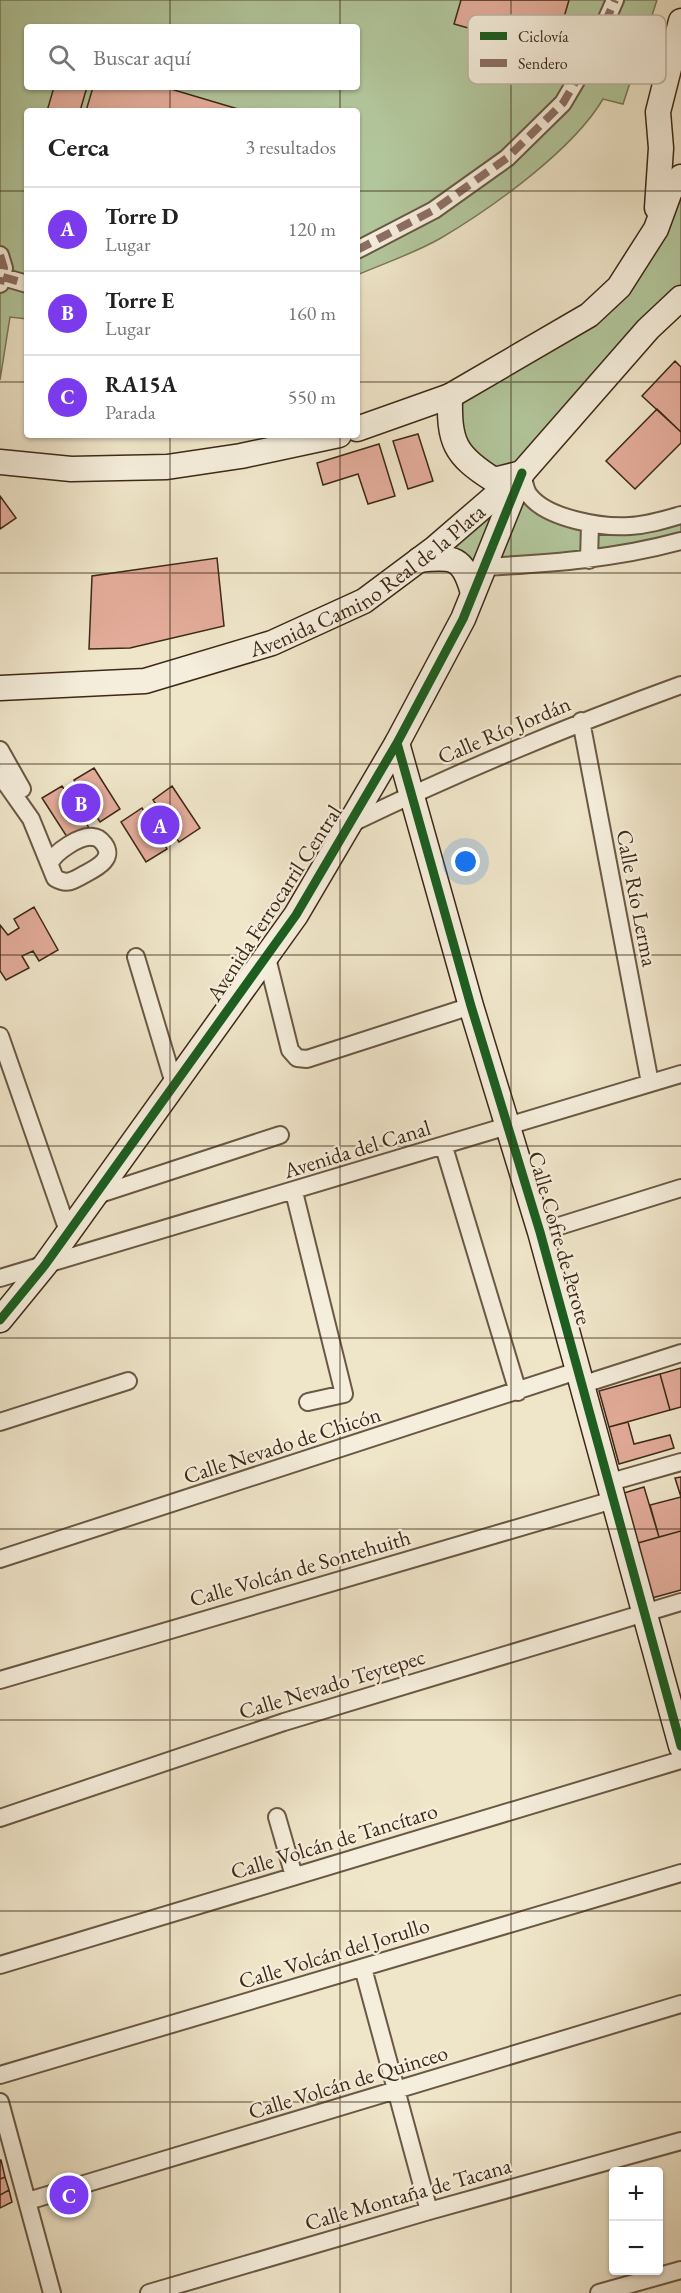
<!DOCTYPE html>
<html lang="es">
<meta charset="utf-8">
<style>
body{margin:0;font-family:"EB Garamond",serif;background:#f2f2f2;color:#222}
.controls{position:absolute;right:18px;bottom:18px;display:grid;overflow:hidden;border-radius:6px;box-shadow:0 2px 4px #0004}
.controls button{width:54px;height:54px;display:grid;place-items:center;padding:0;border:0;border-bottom:2px solid #e0e0e0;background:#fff;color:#222;font:30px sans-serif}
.you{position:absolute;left:466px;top:862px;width:21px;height:21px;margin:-15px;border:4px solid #fff;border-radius:50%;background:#1a73e8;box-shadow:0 0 0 9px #1a73e833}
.badge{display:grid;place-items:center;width:39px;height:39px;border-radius:50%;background:#7c3aed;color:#fff;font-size:20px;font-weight:700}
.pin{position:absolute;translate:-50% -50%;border:3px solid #fff;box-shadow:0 2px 6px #0006}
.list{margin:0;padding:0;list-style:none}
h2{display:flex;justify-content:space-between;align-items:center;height:78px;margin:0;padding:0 24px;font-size:26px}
h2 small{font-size:20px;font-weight:400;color:#767676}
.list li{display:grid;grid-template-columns:39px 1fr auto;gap:18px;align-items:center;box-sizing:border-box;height:84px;padding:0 24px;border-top:2px solid #e0e0e0}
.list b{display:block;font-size:22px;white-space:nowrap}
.list p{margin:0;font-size:20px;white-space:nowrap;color:#767676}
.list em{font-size:20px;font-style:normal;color:#767676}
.icon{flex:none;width:33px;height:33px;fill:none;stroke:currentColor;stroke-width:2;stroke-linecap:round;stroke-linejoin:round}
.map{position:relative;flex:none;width:681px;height:2293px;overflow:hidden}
.search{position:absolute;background:#fff;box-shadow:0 2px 4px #0004;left:24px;top:24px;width:336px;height:66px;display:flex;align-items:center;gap:15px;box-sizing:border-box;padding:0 21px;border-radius:6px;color:#767676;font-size:22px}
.panel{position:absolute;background:#fff;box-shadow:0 2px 4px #0004;left:24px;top:108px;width:336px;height:330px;border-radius:6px}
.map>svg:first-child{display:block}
.green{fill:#b2c69b;stroke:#787859;stroke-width:1.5;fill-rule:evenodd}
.building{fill:#e3ac9a;stroke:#3d2917;stroke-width:1.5}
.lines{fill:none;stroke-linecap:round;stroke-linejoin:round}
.street-casing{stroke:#6a5844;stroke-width:20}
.secondary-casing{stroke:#3d2917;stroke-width:27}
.street{stroke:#f5eedc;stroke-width:16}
.secondary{stroke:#f5eedc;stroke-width:24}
.quiet{stroke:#8d6e63;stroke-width:8;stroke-dasharray:15 8;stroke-linecap:butt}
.cycleway-casing{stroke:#f5eedc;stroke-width:13}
.cycleway{stroke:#1b5e20;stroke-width:9}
.grid{fill:none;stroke:#3d2917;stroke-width:1.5;stroke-opacity:0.55}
.labels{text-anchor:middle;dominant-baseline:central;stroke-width:4.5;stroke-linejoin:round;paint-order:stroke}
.street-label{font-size:22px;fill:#3d2917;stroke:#f5eedc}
.key{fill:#f5eedc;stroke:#beb3a1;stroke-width:1.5}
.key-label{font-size:16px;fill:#3d2917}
</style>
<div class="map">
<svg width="681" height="2293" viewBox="0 0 681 2293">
<rect width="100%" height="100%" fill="#efe5c9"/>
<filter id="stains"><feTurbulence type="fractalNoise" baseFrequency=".00333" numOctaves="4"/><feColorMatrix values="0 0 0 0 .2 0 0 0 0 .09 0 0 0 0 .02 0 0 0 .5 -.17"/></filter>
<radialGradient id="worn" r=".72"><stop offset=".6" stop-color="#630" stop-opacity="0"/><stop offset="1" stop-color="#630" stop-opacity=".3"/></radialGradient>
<path class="green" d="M0 0H657L623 104 603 99C573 150 492 208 441 238 415 253 385 263 357 275V111H27V319L10 317 0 380ZM27 27H357V87H27Z
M681 180V299L522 473 529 495 590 524 681 515V541L485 567 473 593 435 548 521 474 470 465 450 396 589 315Z"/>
<path class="building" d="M461 0H569L554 52 454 24Z
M54 87H87L80 111H47Z
M93 87H164L238 109 237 111H86Z
M675 361 681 367V432L642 396Z
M657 409 681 432V443L635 489 606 461Z
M418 434 433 481 408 489 393 441Z
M379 444 395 496 368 504 358 474 323 485 317 463Z
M0 496 16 518 0 529Z
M217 558 224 626 130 648 89 649 92 576Z
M94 768 120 809 100 822 95 814 85 821 89 828 69 840 42 798 62 786 67 793 78 786 74 780Z
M172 786 200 828 179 842 175 836 163 842 167 849 146 862 121 822 142 808 146 814 158 807 153 800Z
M34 907 58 950 39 961 33 951 22 956 29 968 6 980 0 971V925L8 935 19 928 14 919Z
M681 1368V1407L670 1410 660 1374Z
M660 1374 670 1410 609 1427 599 1391Z
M628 1422 634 1444 670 1435 674 1448 619 1464 609 1427Z
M681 1477V1497L675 1478Z
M644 1487 659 1537 638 1543 624 1493Z
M681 1497V1531L659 1537 650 1505Z
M681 1531V1590L652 1598 638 1543Z
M1 2160 5 2177 0 2179V2160Z
M5 2177 9 2190 0 2195V2179Z
M9 2190 12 2202 0 2208V2195Z"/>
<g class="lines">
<g class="street-casing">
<path id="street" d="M607 21 640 32 661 45 666 68
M357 250 434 210 507 158 563 103 590 57 615 0
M0 255 4 268 0 284
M3 277 27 284
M522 473C524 480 525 490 529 495 547 519 603 528 630 526 648 525 664 520 681 515
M589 560 590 524
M485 567C554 563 615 559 681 541
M581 721 650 1083
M0 750 22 789
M0 775 31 819 55 878C67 885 73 881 85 874 96 868 115 859 104 844 101 840 97 837 93 837 80 835 55 852 50 863
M350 824C458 772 568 726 681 685
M136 957 175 1087
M267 958 290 1050 297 1058 307 1059 471 1006
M0 1036 68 1231
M444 1147 518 1392
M294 1192 344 1394 308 1402
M94 1196 280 1135
M540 1232 681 1188
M0 1278 681 1074
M581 1385 681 1353
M0 1422 128 1381
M607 1483 681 1462
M0 1559 577 1371
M0 1680 613 1500
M277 1817 294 1876
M0 1818 284 1722 681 1602
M0 1965 681 1760
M363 1968 429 2211
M0 2075 681 1873
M0 2102 52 2293
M28 2201 681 2004
M149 2293 429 2211 681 2141
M599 2293 681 2270"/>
</g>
<g class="secondary-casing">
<g id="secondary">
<path d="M657 208 661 148 658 112 681 21"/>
<path d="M450 396C449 442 454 455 494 480L522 473"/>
<path d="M357 429 450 396 589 315 619 287 656 229 670 191 681 177"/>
<path d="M0 462 71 469 167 467 241 456 339 435"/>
<path d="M419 560C454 556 463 557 473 593"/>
<path id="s1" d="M0 688 145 681 272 643 364 601 435 548 522 473 648 329 681 298"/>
<path d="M397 743 471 1006 540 1232 681 1746"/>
<path d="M0 1320 45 1265 296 915 397 743 463 619 522 473"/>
</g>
</g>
<use href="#street" class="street"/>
<use href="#secondary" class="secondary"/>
<path class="quiet" d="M357 250 434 210 507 158 563 103 590 57 615 0
M0 255 4 268 0 284
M3 277 27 284"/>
<g class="cycleway-casing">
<path id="cycleway" d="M397 743 471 1006 540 1232 681 1746
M0 1320 45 1265 296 915 397 743 463 619 522 473"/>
</g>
<use href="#cycleway" class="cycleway"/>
</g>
<path class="grid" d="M170 0V27M340 0V27M511 0V2293M170 87V111M340 87V111M0 191H27M357 191H681M0 382H27M357 382H681M170 435V2293M340 435V2293M0 573H681M0 764H681M0 955H681M0 1146H681M0 1338H681M0 1529H681M0 1720H681M0 1911H681M0 2102H681"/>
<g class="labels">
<g class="street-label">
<text stroke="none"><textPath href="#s1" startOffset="392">Avenida Camino Real de la Plata</textPath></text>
<text transform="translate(504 730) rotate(-23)">Calle Río Jordán</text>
<text transform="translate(637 898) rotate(79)">Calle Río Lerma</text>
<text transform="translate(274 903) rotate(-57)">Avenida Ferrocarril Central</text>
<text transform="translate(357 1149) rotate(-17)">Avenida del Canal</text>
<text transform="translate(560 1238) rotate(74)">Calle Cofre de Perote</text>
<text transform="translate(282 1445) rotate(-18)">Calle Nevado de Chicón</text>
<text transform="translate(300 1568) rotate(-16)">Calle Volcán de Sontehuith</text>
<text transform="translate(332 1684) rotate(-17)">Calle Nevado Teytepec</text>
<text transform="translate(334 1841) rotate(-17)">Calle Volcán de Tancítaro</text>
<text transform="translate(334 1953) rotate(-17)">Calle Volcán del Jorullo</text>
<text transform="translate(348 2082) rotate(-17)">Calle Volcán de Quinceo</text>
<text transform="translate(408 2194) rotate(-16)">Calle Montaña de Tacana</text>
</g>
</g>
<rect x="468" y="15" width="198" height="69" rx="9" class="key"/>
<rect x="480" y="32" width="27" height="8" fill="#1b5e20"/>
<rect x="480" y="59" width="27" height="8" fill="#8d6e63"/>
<g class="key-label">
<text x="518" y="42">Ciclovía</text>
<text x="518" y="69">Sendero</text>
</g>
<rect width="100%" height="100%" filter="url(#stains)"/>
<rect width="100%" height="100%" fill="url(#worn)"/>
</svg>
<div class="controls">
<button>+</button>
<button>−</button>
</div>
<div class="you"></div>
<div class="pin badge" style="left:160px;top:825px">A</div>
<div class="pin badge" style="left:81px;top:803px">B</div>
<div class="pin badge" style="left:69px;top:2195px">C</div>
<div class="search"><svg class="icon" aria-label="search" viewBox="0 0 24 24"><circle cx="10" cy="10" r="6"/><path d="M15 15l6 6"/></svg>Buscar aquí</div>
<section class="panel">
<h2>Cerca<small>3 resultados</small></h2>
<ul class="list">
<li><span class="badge">A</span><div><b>Torre D</b><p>Lugar</p></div><em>120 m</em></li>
<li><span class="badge">B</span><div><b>Torre E</b><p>Lugar</p></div><em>160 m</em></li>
<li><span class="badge">C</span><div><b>RA15A</b><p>Parada</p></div><em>550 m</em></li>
</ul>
</section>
</div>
